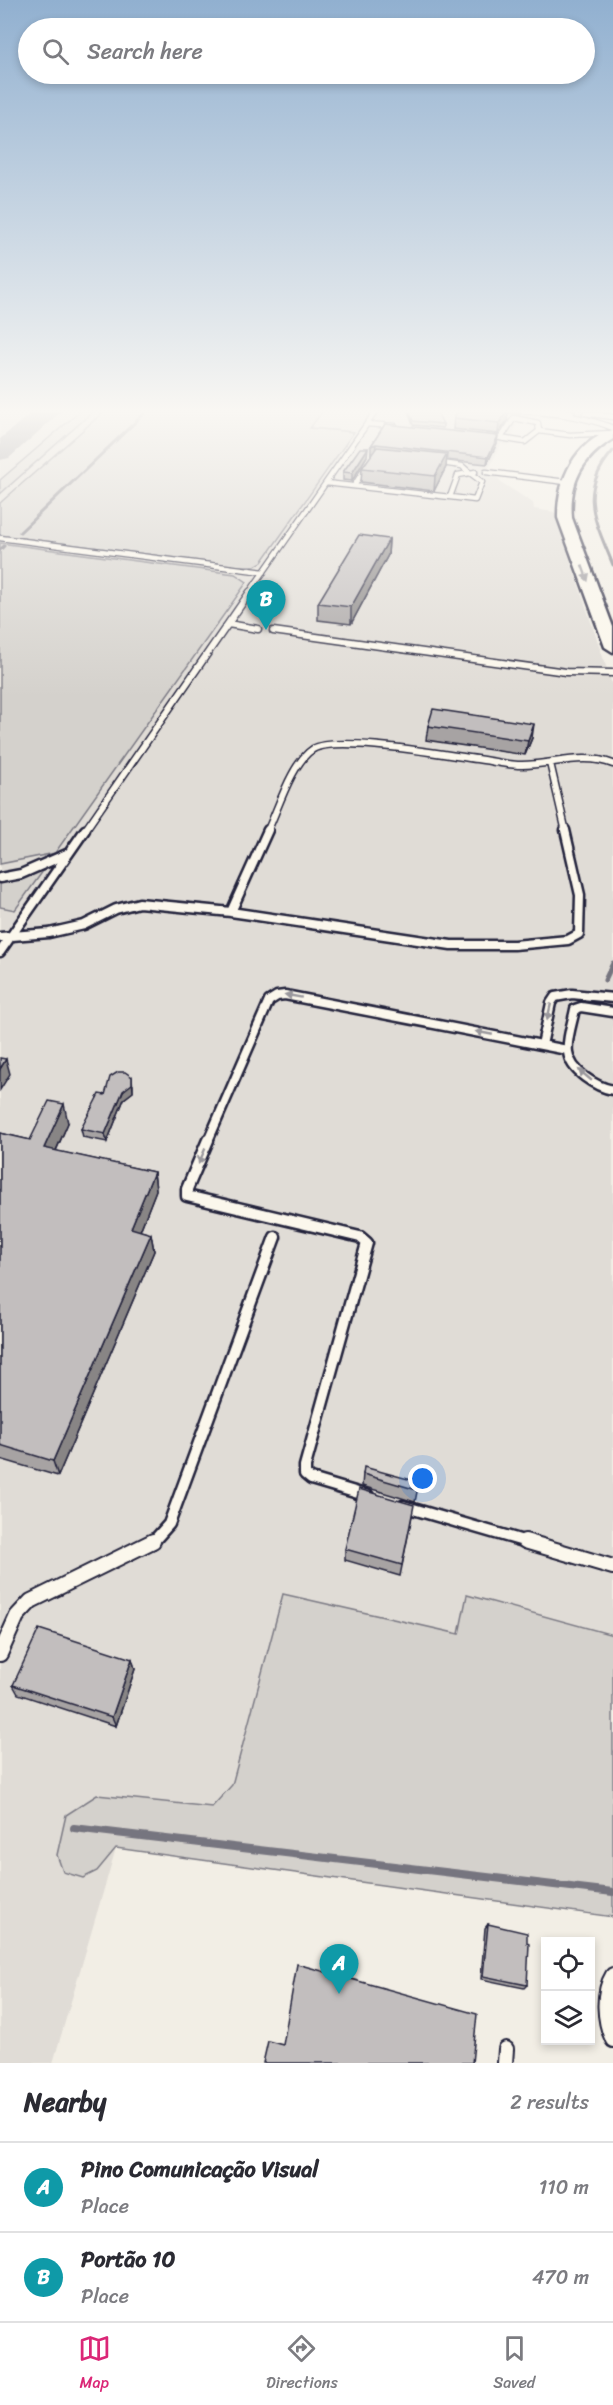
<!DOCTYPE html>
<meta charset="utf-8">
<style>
body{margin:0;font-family:Sriracha,sans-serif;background:#f2f2f3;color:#2b2b33}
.controls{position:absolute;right:18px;bottom:18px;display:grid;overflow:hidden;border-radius:0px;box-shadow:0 3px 9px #0003}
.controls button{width:54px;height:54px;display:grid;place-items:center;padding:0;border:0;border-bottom:2px solid #e1e1e2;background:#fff;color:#2b2b33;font:30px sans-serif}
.you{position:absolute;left:423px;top:1479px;width:21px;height:21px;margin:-15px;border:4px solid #fff;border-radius:50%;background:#1a73e8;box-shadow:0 0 0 9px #1a73e833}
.badge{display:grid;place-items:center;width:39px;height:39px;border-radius:50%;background:#db2777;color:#fff;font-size:20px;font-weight:700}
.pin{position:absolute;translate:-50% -50px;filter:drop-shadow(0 2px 3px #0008)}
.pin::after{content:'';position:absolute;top:32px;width:21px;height:18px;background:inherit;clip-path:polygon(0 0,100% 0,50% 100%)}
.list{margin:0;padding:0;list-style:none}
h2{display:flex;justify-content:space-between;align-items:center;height:78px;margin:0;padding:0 24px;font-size:26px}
h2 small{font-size:20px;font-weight:400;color:#7c7c81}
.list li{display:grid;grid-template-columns:39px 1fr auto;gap:18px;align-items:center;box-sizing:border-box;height:90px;padding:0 24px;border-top:2px solid #e1e1e2}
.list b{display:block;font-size:22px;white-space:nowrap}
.list p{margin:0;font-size:20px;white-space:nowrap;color:#7c7c81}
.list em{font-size:20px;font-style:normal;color:#7c7c81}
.icon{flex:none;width:33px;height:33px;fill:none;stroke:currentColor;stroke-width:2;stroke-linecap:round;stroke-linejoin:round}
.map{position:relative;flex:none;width:613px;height:2063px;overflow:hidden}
.search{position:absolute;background:#fff;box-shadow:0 3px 9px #0003;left:18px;right:18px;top:18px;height:66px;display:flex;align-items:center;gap:15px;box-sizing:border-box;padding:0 21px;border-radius:33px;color:#7c7c81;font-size:22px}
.sheet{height:258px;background:#fff}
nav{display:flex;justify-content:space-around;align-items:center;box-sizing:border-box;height:84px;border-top:2px solid #e1e1e2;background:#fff;font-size:16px;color:#7c7c81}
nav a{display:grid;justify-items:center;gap:3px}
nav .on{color:#db2777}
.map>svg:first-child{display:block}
.built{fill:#e0dcd6}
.green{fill:#d4d1cc;stroke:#7b7a84;stroke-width:1.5}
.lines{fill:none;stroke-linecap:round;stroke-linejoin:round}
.stream-far2{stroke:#76747f;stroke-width:3}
.stream-far1{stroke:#76747f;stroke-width:5}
.stream{stroke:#76747f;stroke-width:8}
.taxiway{fill:#8a8890;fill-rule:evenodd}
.service-far4-casing{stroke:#22223b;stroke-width:7}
.service-far3-casing{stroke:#22223b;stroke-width:9}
.service-far2-casing{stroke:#22223b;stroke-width:13}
.service-far1-casing{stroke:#22223b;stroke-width:15}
.service-casing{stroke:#22223b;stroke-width:18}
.secondary-casing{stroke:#22223b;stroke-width:5}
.service-far4{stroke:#fbf7ec;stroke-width:4.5}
.service-far3{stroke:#fbf7ec;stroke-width:6}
.service-far2{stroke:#fbf7ec;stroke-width:8}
.service-far1{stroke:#fbf7ec;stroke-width:10}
.service{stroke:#fbf7ec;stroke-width:14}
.secondary{fill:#fbf7ec;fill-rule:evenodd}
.wall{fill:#a7a3a3;stroke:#22223b;stroke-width:1.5}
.shaded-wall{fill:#888585;stroke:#22223b;stroke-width:1.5}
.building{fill:#c2bebe;stroke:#22223b;stroke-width:1.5}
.oneway{fill:#99979c}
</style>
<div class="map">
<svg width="613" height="2063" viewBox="0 0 613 2063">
<rect width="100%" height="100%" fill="#f2eee5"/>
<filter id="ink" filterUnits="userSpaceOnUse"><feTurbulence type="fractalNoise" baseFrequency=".0167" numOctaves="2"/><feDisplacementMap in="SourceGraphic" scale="12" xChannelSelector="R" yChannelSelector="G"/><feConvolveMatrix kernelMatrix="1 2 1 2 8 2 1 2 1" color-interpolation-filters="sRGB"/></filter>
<g filter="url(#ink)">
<path class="built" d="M0 408H613V411L589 409 585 422 521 415 508 445 501 444 486 474 496 476 502 483 533 503 534 509 554 512 613 687V1917L116 1848 53 2063H0Z"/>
<path class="green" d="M84 408H97L0 494V480Z
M108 408H325L310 428 354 432 262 562 255 566H238L0 535V503Z
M0 543 235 574 247 582 55 853 0 864Z
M43 871 15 910 0 907V883Z
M283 1594 459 1634 467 1595 613 1635V1917L116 1848 97 1871 83 1878 63 1872 57 1855 66 1815 97 1795 212 1807 232 1785Z"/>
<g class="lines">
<path class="stream-far2" d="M613 451C577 492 595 520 613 565
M20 532 150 408
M0 550 4 546"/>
<path class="stream-far1" d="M605 980 613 963"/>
<path class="stream" d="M74 1828 613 1892"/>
<path class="taxiway" d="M37 408H65L9 458 0 460V439Z"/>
<g class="service-far4-casing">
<path id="service-far4" d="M477 408C522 412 571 410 613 428
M543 408 572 412
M585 413 613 417
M367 424 395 426
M539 431 570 435 613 433
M488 436 525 442 539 431 538 423 514 418 501 438
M435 462 462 466 470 473
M486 472 566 482
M470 473 482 482 475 500 450 497 458 475Z
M470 473 475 472
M326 483 450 497
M354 486 367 465
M0 538 264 572
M249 593 378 408"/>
</g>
<g class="service-far3-casing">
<path id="service-far3" d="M228 624 258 629
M273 631 566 672 613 673
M550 763 566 832
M84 832 250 592
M267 832C278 809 292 762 313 749 337 735 446 755 477 759 492 761 507 765 522 765 552 765 584 752 613 764"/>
</g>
<g class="service-far2-casing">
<path id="service-far2" d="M0 878 21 874 69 853 85 830
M231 912 268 830
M0 937 49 933 84 925 116 909 139 903 231 912 451 945H514L568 940 579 934 580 895 565 830
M0 952 69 853
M613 1012 581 1007 575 1009C573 1021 566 1039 568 1052 570 1071 596 1087 613 1090
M542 1045 551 1003 555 997 572 994 613 998
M208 1141 269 1001 277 996 285 995 567 1050"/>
</g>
<g class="service-far1-casing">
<path id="service-far1" d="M208 1140 187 1189V1196L360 1237 367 1243 305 1466V1474L311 1479 368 1496
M403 1506 530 1543
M152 1543 169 1524 275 1237"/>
</g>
<g class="service-casing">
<path id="service" d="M525 1541 613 1567
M0 1654 17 1616 31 1601 153 1541
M613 1975C602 1993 604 2021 613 2040
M505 2063 506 2049"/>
</g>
<g class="secondary-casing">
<path id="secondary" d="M613 430V439C582 458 569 482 572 518L613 627V652L605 647 558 518C557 481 574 442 613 430Z"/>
</g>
<use href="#service-far4" class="service-far4"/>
<use href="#service-far3" class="service-far3"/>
<use href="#service-far2" class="service-far2"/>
<use href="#service-far1" class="service-far1"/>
<use href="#service" class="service"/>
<use href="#secondary" class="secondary"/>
</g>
<path class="wall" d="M409 410 443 424V428L413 425 409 414Z
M508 410 507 421 498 434 453 429 454 418Z
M385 424 497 443 487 464 446 460V467L434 491 361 482 362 468 373 453 371 454V446Z
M367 456 352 481 343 480V472Z
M389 539 388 555 351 624 318 620V603Z
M428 726 532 738 525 755 426 740Z
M133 1085V1092L124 1099 107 1142 83 1137 81 1129 105 1095Z
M68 1123 56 1151 154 1172 156 1190 140 1231 151 1234 154 1251 58 1476 0 1459V1133L30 1140Z
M363 1474 419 1482 415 1502 362 1486Z
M412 1516 400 1576 345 1560V1549Z
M132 1659 135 1669 116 1726 18 1694 13 1685Z
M488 1924 527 1985 524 1988 481 1979 485 1928Z"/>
<path class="shaded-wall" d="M508 410 507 421 498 434 499 423Z
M498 436 497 443 487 464 488 457Z
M376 444 375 452 371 454V446Z
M368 448 367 456 352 481V473Z
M447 454 446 467 434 491 435 476Z
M389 539 388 555 351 624V607Z
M534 724 532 738 525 755 528 741Z
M6 1059 10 1074 0 1090V1069Z
M132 1077 133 1092 124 1099 107 1142 105 1134 123 1091Z
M64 1104 68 1123 49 1166 44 1148Z
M154 1172 156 1190 134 1246 131 1228Z
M151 1234 154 1251 58 1476 53 1461Z
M132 1659 135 1669 116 1726 112 1717Z"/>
<path class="building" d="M459 408H494L508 410 499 423 454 418Z
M409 410H436L443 424 413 421Z
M385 424 498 436 488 457 376 444 371 446Z
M377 447 447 454 435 476 362 468Z
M360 448H368L352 473 343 472Z
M359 535 389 539 351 607 318 603Z
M433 709 534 724 528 741 428 726Z
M0 1058 6 1059 0 1069Z
M118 1072H125L132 1077V1084L123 1091 105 1134 81 1129 99 1094 105 1095 110 1077Z
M49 1101 64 1104 44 1148 154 1172 131 1228 151 1234 53 1461 0 1445V1133L30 1140Z
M364 1467 419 1482 417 1490 363 1474Z
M359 1489 414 1505 402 1565 345 1549Z
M39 1629 132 1659 112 1717 13 1685Z
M488 1924 527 1933V1943L529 1944 527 1985 483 1976Z
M297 1964 477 2014 472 2063H263L268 2041 283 2045Z"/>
<defs><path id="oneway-solid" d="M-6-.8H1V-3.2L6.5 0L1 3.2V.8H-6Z" transform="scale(1.5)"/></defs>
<g class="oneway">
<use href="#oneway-solid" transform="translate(585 573) rotate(70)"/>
<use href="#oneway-solid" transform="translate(293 996) rotate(-170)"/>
<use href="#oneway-solid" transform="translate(549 1012) rotate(103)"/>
<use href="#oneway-solid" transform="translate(484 1033) rotate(-169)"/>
<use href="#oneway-solid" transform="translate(585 1075) rotate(-140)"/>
<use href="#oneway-solid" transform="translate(202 1156) rotate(114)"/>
</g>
</g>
<linearGradient id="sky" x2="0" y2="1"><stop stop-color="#91b0d0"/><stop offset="0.59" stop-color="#f9f7f3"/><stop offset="1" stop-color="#f9f7f3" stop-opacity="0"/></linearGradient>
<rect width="613" height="697" fill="url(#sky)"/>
</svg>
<div class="controls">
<button><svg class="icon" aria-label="locate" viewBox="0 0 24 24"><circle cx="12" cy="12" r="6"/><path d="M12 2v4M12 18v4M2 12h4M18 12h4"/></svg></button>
<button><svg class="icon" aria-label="layers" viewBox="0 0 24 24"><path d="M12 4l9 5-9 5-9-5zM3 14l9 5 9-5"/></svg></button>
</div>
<div class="you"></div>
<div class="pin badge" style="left:339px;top:1994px;background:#0f9aa8">A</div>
<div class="pin badge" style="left:266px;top:630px;background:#0f9aa8">B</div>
<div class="search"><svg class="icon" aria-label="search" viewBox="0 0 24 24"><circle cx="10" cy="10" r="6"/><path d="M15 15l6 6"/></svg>Search here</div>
</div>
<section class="sheet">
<h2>Nearby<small>2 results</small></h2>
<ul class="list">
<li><span class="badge" style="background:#0f9aa8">A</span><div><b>Pino Comunicação Visual</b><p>Place</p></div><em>110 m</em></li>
<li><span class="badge" style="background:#0f9aa8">B</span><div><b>Portão 10</b><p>Place</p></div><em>470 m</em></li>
</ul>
</section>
<nav>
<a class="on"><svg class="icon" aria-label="map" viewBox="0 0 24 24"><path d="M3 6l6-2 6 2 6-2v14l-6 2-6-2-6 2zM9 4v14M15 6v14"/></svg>Map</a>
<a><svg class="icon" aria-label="directions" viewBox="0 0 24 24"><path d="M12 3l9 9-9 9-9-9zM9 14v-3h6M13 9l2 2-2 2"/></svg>Directions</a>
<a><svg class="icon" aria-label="saved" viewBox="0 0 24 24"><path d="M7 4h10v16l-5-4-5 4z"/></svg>Saved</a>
</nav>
